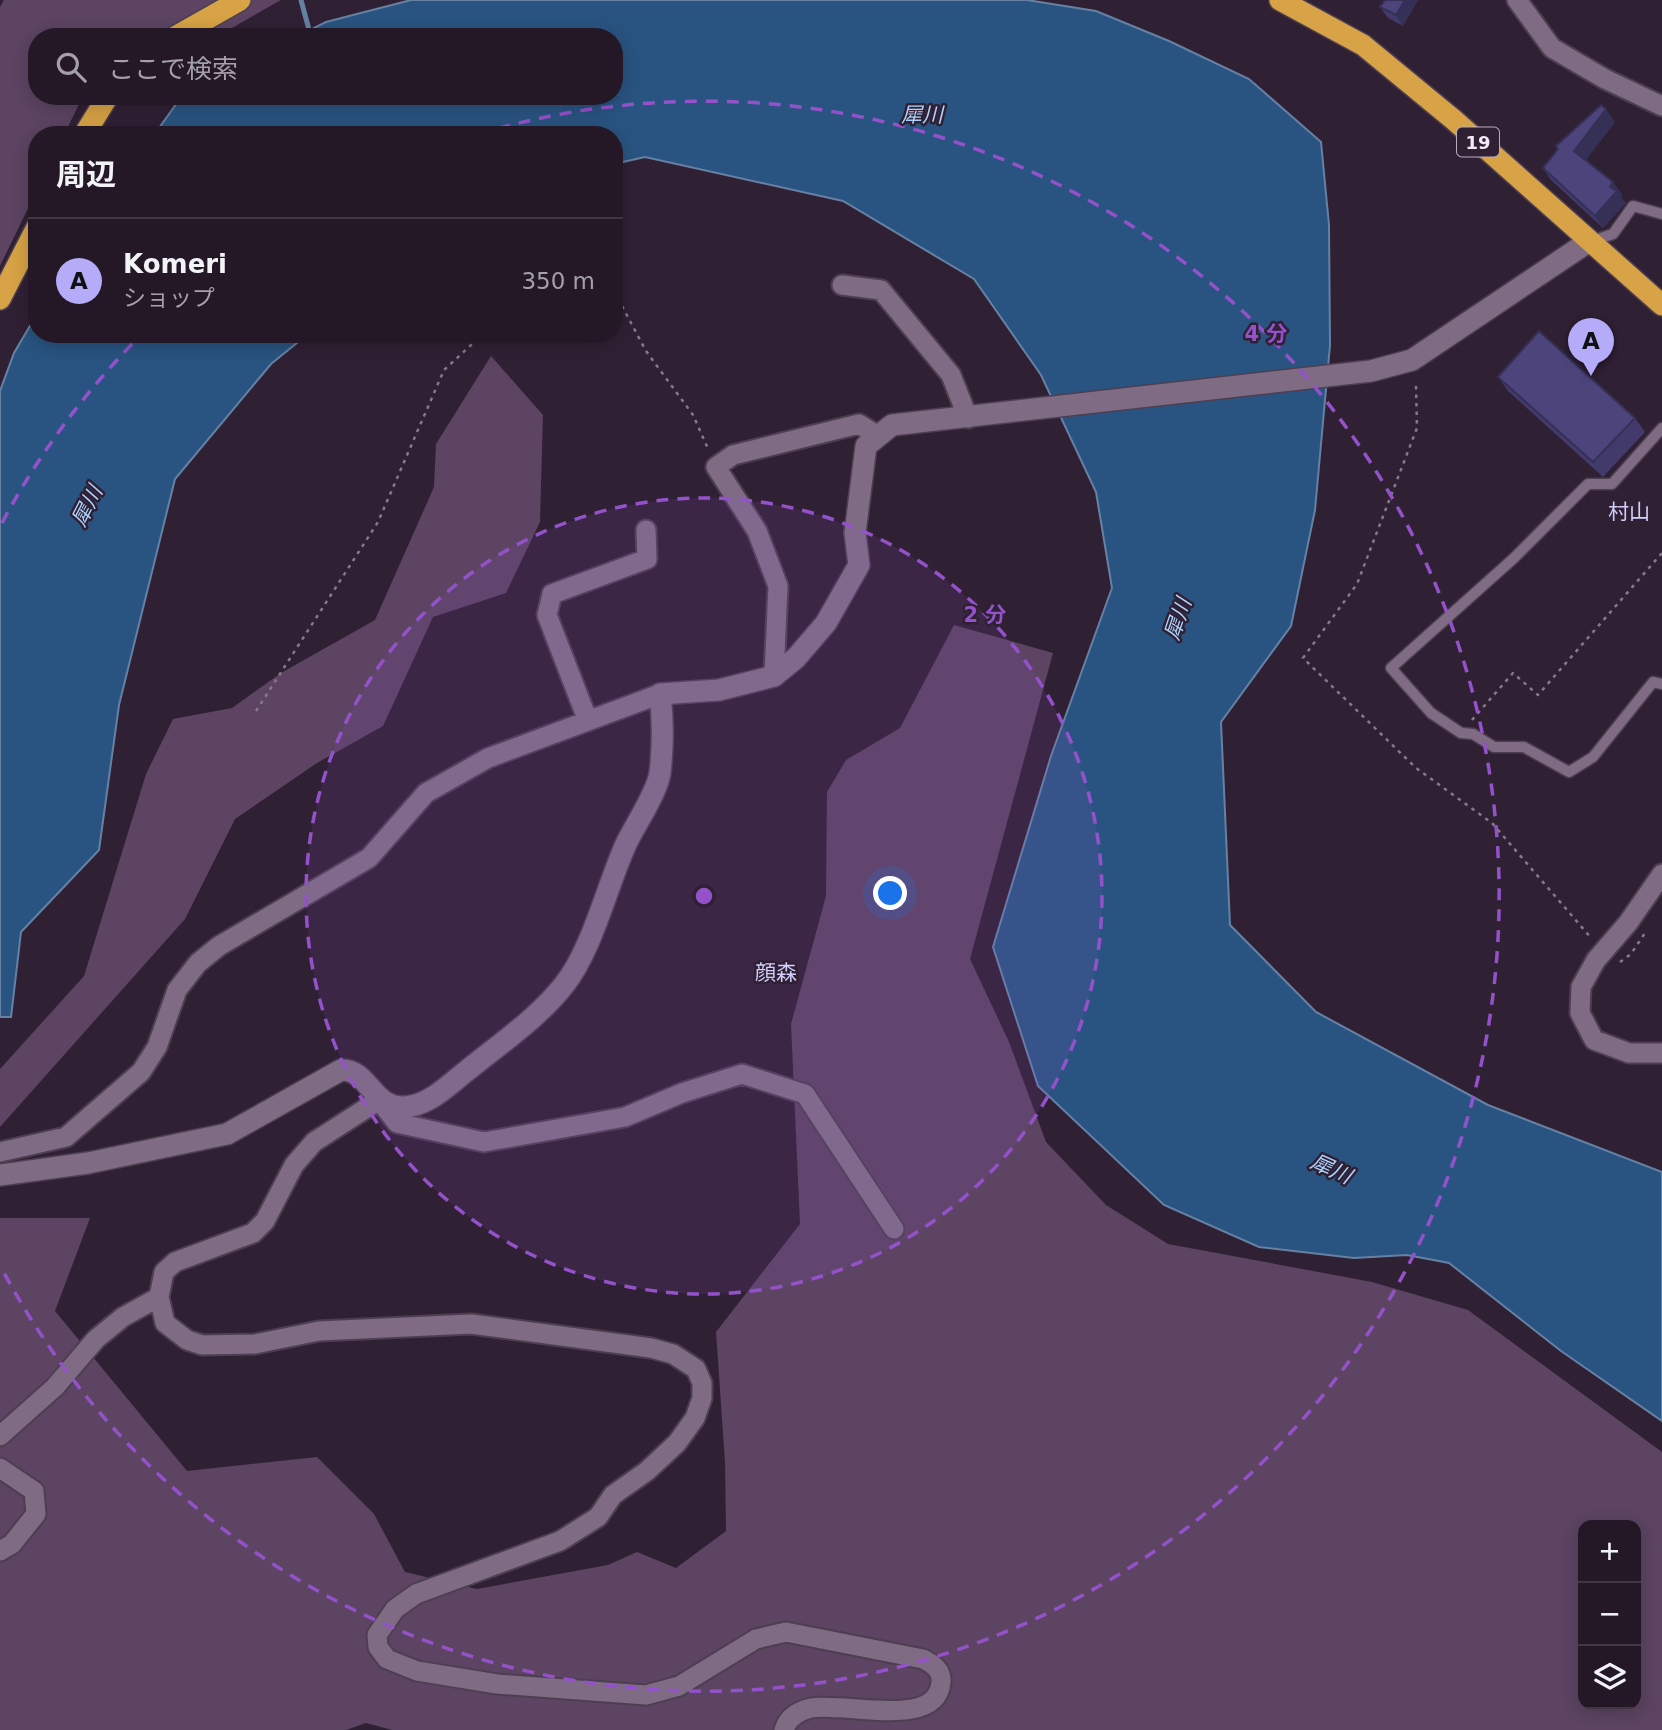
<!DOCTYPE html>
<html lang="ja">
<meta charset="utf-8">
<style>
body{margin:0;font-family:"DejaVu Sans","Noto Sans JP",sans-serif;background:#302533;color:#f1f3f6}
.controls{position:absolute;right:21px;bottom:21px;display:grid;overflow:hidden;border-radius:14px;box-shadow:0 4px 18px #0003}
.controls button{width:63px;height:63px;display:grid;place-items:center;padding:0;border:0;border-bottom:2px solid #413744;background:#241827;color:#f1f3f6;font:35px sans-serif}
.you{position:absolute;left:891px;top:894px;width:24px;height:24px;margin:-18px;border:5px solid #fff;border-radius:50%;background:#1a73e8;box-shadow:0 0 0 10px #1a73e833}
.badge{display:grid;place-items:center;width:46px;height:46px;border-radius:50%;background:#b4acf9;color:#111;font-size:23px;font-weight:700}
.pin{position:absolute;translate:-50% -58px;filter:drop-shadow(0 2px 4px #0008)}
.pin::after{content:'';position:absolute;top:37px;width:24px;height:21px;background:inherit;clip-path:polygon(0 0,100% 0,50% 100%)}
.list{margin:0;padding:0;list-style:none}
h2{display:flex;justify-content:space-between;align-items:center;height:91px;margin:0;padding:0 28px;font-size:30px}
h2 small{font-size:23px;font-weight:400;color:#a3a0a7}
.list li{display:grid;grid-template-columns:46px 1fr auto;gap:21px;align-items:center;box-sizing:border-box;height:126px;padding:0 28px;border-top:2px solid #413744}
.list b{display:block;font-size:26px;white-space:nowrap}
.list p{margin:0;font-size:23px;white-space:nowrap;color:#a3a0a7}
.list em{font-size:23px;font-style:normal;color:#a3a0a7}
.icon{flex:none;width:38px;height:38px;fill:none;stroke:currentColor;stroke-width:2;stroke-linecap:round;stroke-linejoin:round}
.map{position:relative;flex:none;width:1662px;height:1730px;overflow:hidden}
.search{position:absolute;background:#241827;box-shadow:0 4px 18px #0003;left:28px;top:28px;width:595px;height:77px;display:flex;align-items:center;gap:18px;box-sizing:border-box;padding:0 24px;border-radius:28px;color:#a3a0a7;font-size:26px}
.panel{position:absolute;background:#241827;box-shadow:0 4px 18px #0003;left:28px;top:126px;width:595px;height:217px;border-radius:28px}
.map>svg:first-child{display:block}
.green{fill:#5c4462;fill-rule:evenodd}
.water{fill:#295481;stroke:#6681a4;stroke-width:2}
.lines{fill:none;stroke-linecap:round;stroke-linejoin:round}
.stream{stroke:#6681a4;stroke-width:5}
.lane-casing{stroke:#4d3f51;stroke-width:13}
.street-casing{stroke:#4d3f51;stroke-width:23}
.secondary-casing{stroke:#4d3f51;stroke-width:24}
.highway-casing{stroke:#4d3f51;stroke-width:24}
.path{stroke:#86798a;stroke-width:2.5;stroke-dasharray:3.5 5;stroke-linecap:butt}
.lane{stroke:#7f6c84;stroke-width:10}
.street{stroke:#7f6c84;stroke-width:19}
.secondary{stroke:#7f6c84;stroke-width:21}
.highway{stroke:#d7a346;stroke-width:21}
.wall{fill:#413a6a}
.shaded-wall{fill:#353056}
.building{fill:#4c447b;stroke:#353056;stroke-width:2}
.ring{fill:none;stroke:#9352ca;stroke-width:3.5;stroke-dasharray:12 9}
.labels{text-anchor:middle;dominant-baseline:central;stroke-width:5;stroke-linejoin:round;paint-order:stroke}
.shield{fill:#302034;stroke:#b9adbc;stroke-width:2}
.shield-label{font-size:18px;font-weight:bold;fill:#f4e9f7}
.water-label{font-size:21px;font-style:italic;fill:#add2fc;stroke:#302034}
.neighbourhood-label{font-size:21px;fill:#d1cefa;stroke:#302034}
.centre{fill:#9352ca;stroke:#302034;stroke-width:3.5}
.ring-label{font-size:21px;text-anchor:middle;font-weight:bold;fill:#9352ca;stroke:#302034;stroke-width:5;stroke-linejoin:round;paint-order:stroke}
</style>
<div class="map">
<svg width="1662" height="1730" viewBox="0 0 1662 1730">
<rect width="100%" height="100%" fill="#302034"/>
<path class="green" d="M4 0H281L216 37H37V96H83L64 135H37V190L0 266V7Z
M491 356 543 415 540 522 506 593 433 617 383 726 317 763 235 819 185 919 0 1127V1069L84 976 146 774 173 719 232 708 281 673 375 620 434 487 436 444Z
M954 625 1053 653 970 959 1009 1042 1046 1142 1106 1205 1168 1244 1372 1282 1468 1310 1662 1452V1730H392L366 1723 346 1730H0V1218H90L55 1311 187 1471 317 1457 374 1514 405 1572 477 1589 608 1565 637 1552 676 1568 726 1531 725 1462 716 1332 800 1224 791 1024 826 896 827 792 846 760 900 728ZM1583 1525H1636V1704H1583Z"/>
<path class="water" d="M411 0H1027L1096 11 1169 41 1249 79 1321 142 1329 225 1330 345 1315 510 1291 626 1221 722 1230 925 1316 1012 1488 1105 1662 1172V1421L1561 1351 1449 1263 1407 1255 1354 1258 1259 1247 1164 1205 1038 1086 993 947 1051 756 1112 588 1096 492 1041 375 974 279 843 201 645 157 614 164V135H154L182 96H614V37H296L326 22Z
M37 314V334H308L271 364 175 479 119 705 99 850 21 932 11 1017H0V391L14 353Z"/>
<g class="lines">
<path class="stream" d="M301 0 311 37"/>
<g class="lane-casing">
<path id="lane" d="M1592 241 1613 234 1633 206 1662 214
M1662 428 1612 484H1588L1514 558 1391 668 1431 713 1461 733 1473 734 1494 747H1524L1569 772 1593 757 1653 682 1662 684"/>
</g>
<g class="street-casing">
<path id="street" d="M1517 0 1552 48 1605 79 1662 106
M842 285 881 290 951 375 968 418
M774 676 778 586 757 531 716 467 733 455 859 424 878 436
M588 721 547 615 552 594 647 559 646 530
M1662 874 1628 923 1596 960 1581 987 1580 1013 1594 1040 1629 1053H1662
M0 1152 66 1137 141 1072 157 1047 177 990 198 963 219 946 369 858 426 793 488 758 660 694
M0 1436 55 1387 96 1339 123 1317 159 1297
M0 1468 34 1491 36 1514 12 1544 0 1551
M784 1730C788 1717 798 1711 811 1708 846 1702 937 1730 941 1682 942 1670 933 1664 923 1659L786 1632 756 1639 679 1686 646 1695 497 1684 417 1671 387 1659 378 1647 377 1635 395 1609 416 1594 560 1541 598 1517 613 1495 647 1471 677 1443 695 1418 702 1398V1383L696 1369 673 1354 651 1348 471 1324 319 1331 255 1344 202 1345 187 1340 165 1323 159 1297 164 1272 175 1262 253 1233 265 1221 294 1165 314 1142 379 1100 397 1123 484 1142 625 1117 682 1093 742 1074 805 1094 894 1229"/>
</g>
<g class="secondary-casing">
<path id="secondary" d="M0 1175 88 1163 227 1134 341 1070C371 1069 372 1114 411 1106 433 1102 452 1082 469 1069 501 1043 538 1018 564 985 592 950 607 886 626 844 635 825 657 793 660 773 663 747 663 719 660 694L719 690 774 676 796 658 826 623 859 565 855 533 866 446 892 425 1371 371 1412 360 1588 242"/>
</g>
<g class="highway-casing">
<path id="highway" d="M1280 0 1363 45 1454 120 1662 305
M175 37 240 0
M84 135 108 96
M0 299 37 227"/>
</g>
<path class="path" d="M614 291 646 351 693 415 709 451
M1416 386 1417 428 1357 584 1303 658 1416 768 1492 823 1592 939
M256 711 378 522 444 370 483 334
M1472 720 1513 673 1538 695 1662 553
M1620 962 1631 954 1647 930"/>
<use href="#lane" class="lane"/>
<use href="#street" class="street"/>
<use href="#secondary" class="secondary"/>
<use href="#highway" class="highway"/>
</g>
<path class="wall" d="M1385 0H1418L1403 26 1388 18 1380 7Z
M1615 122 1585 160 1622 194 1621 197 1626 203 1603 228 1551 180 1543 168Z
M1498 377 1635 418 1645 432 1603 477 1508 391Z"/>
<path class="shaded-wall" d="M1405 0H1418L1403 26 1396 15Z
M1606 109 1615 122 1583 164 1574 151Z
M1613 182 1622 194 1621 197 1626 203 1603 228 1595 216Z"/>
<path class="building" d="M1385 0H1405L1396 15 1380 7Z
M1601 105 1606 109 1574 151 1613 182 1610 187 1617 191 1595 216 1543 168 1558 149 1556 146Z
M1539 331 1635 418 1593 462 1498 377Z"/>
<circle cx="704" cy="896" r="398" fill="#9352ca" fill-opacity=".12"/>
<g class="ring">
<circle cx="704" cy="896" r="398"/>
<path d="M2 523A795 795 0 0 1 137 339M478 134A795 795 0 1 1 2 1269"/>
</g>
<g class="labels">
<rect class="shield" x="1457" y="127.5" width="42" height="29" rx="5"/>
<g class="shield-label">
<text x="1478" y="142">19</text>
</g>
<g class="water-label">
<text x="922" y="115">犀川</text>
<text transform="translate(87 506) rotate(-63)">犀川</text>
<text transform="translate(1178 619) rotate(-71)">犀川</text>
<text transform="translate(1331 1169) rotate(24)">犀川</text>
</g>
<g class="neighbourhood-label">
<text x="1629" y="512">村山</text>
<text x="776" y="973">顔森</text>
</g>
</g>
<circle cx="704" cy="896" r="10" class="centre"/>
<g class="ring-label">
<text x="1266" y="341">4 分</text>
<text x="985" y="622">2 分</text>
</g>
</svg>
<div class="controls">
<button>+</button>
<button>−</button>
<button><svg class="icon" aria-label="layers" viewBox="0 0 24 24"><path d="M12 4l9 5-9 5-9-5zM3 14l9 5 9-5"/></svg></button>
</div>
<div class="you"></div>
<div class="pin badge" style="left:1591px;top:376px">A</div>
<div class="search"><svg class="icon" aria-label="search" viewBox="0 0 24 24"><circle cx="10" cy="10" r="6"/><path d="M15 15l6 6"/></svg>ここで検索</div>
<section class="panel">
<h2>周辺<small></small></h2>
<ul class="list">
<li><span class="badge">A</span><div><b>Komeri</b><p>ショップ</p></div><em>350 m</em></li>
</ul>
</section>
</div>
